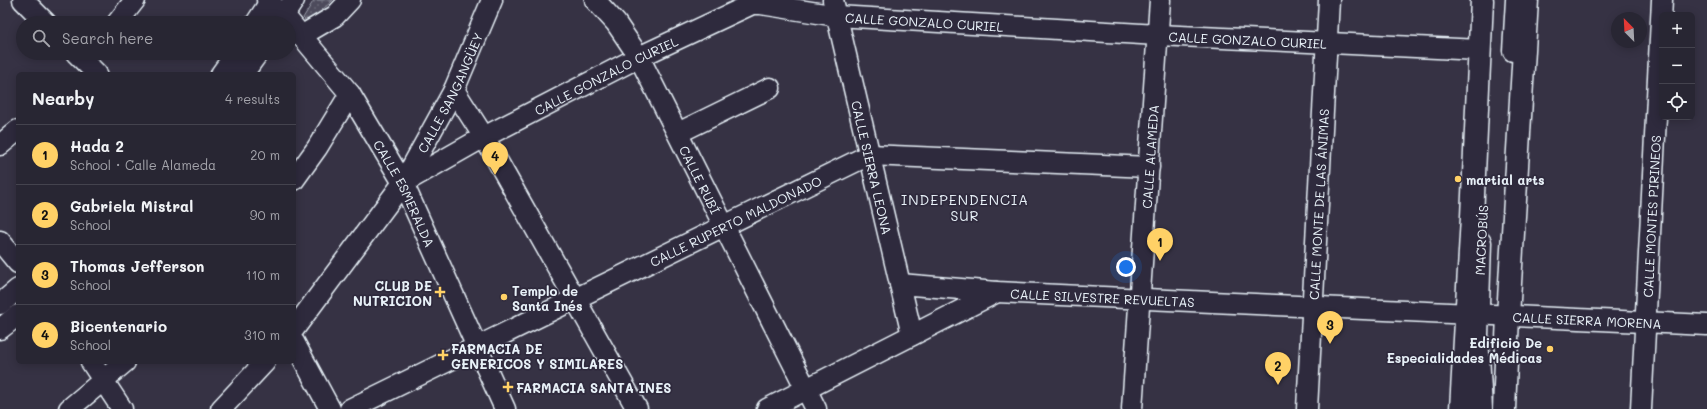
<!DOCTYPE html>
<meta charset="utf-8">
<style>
body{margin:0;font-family:Mali,sans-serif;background:#302e3b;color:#f1f3f6}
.controls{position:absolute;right:12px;top:12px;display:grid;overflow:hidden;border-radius:6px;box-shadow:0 2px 10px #0003}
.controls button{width:36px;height:36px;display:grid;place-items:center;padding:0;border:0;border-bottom:1px solid #44434e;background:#282633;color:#f1f3f6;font:20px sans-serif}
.compass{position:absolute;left:1611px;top:12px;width:36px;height:36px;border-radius:50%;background:#282633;box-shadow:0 2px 10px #0003;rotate:336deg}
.you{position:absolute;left:1126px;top:267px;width:14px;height:14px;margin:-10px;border:3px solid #fff;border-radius:50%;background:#1a73e8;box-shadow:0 0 0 6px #1a73e833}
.badge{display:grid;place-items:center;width:26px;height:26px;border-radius:50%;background:#ffd166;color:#111;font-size:13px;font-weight:700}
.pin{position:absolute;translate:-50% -33px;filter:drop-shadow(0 1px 2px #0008)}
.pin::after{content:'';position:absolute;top:21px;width:14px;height:12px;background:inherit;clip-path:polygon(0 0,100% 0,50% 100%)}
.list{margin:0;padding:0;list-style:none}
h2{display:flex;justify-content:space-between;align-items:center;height:52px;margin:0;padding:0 16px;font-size:17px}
h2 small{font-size:13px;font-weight:400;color:#a5a5ac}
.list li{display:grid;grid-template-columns:26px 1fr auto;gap:12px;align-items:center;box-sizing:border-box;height:60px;padding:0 16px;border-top:1px solid #44434e}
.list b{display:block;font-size:15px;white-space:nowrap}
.list p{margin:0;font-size:13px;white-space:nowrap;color:#a5a5ac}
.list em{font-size:13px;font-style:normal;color:#a5a5ac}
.icon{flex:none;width:22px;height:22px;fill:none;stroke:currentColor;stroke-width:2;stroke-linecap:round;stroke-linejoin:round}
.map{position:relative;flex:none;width:1707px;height:409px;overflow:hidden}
.search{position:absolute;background:#282633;box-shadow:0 2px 10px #0003;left:16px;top:16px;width:280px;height:44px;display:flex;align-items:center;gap:10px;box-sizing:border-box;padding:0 14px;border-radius:22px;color:#a5a5ac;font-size:15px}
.panel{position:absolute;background:#282633;box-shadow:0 2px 10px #0003;left:16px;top:72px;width:280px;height:292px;border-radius:6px}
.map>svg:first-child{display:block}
.garden{fill:url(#garden-dots);stroke:#9a9eaa}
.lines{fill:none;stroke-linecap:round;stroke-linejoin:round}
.minor-casing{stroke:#e8f1f8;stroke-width:23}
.major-casing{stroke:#e8f1f8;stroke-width:25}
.minor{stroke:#2f2a3d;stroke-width:20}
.major{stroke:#2f2a3d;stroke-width:22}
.poi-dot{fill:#ffd166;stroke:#2f2a3d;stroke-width:1.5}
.labels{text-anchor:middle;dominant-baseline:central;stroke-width:3.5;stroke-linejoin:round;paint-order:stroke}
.street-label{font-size:13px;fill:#e8f1f8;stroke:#2f2a3d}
.poi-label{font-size:13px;font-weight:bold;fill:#e8f1f8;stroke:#2f2a3d;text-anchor:start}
.neighbourhood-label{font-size:14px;letter-spacing:1px;fill:#e8f1f8;stroke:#2f2a3d}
</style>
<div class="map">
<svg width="1707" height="409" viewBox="0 0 1707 409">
<defs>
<pattern id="garden-dots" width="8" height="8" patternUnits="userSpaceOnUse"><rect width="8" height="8" fill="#4d4b5c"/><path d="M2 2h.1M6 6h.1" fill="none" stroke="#676574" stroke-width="1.8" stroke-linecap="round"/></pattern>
</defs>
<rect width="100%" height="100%" fill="#363244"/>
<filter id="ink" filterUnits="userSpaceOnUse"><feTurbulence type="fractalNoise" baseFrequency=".025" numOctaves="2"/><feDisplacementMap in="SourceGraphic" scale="8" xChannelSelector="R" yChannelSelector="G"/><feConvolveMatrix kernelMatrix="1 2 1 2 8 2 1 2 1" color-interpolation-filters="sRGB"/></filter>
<g filter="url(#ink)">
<path class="garden" d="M314 0H333L308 23 303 18Z"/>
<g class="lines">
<g class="minor-casing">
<g id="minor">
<path d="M23 0 46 23"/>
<path id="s1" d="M267 0 289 21 350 94 403 183 505 409"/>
<path id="s2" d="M595 0 616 23 639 57 816 409"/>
<path id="s3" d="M833 0 912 335"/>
<path d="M117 23 135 0"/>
<path d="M256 23 271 0"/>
<path d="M279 23 294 0"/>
<path d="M301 36 335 16 350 0"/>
<path d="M1513 51 1516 0"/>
<path d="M76 53 97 74"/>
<path d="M221 74 236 53"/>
<path d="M243 74 258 53"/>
<path d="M454 90 484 137 637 409"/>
<path d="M678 133 770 88"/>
<path d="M0 145 18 130"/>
<path d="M294 180 317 148 350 94"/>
<path id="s4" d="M403 183 454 90 492 0"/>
<path d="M0 241 18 263"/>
<path d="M1481 242 1478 336 1482 409"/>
<path id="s5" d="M900 284 997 292 1707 325"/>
<path d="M0 304 18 289"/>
<path d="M0 329 18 315"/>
<path id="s6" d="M294 329 403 183 484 137 639 57 752 4H761L837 16 1158 35 1480 50"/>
<path d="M294 342 330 409"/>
<path d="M91 362 122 409"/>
<path d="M69 409 125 362"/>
<path d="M221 409 265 362"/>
<path id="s7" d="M350 409 869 155 1149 167"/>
<path d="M767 409 997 292"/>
<path id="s8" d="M1132 409 1160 0"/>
<path id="s9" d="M1307 409 1329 0"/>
<path id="s10" d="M1641 409 1662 0"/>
</g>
</g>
<g class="major-casing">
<path id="major" d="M1461 409 1472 217 1482 0
M1504 409 1508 316 1527 0"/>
</g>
<use href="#minor" class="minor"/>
<use href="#major" class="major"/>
</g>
</g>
<g class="poi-dot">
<circle cx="1458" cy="179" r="4"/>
<path d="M438 286h4v4h4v4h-4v4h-4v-4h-4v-4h4z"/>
<circle cx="504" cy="297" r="4"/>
<circle cx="1550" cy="349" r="4"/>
<path d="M441 349h4v4h4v4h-4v4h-4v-4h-4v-4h4z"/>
<path d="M506 381h4v4h4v4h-4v4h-4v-4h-4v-4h4z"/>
</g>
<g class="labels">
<g class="street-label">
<text stroke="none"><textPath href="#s6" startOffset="748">CALLE GONZALO CURIEL</textPath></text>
<text stroke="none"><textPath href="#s6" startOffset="1072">CALLE GONZALO CURIEL</textPath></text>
<text stroke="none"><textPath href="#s6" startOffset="412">CALLE GONZALO CURIEL</textPath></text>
<text stroke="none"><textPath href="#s4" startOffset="102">CALLE SANGANGÜEY</textPath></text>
<text stroke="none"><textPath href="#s8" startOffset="253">CALLE ALAMEDA</textPath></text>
<text stroke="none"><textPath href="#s3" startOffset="172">CALLE SIERRA LEONA</textPath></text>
<text stroke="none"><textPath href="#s2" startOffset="209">CALLE RUBÍ</textPath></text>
<text stroke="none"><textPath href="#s1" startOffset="239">CALLE ESMERALDA</textPath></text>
<text stroke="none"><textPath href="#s9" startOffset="205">CALLE MONTE DE LAS ÁNIMAS</textPath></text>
<text stroke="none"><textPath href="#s10" startOffset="193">CALLE MONTES PIRINEOS</textPath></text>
<text stroke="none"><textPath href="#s7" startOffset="429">CALLE RUPERTO MALDONADO</textPath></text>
<text transform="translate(1481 240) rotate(-87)">MACROBÚS</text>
<text stroke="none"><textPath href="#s5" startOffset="203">CALLE SILVESTRE REVUELTAS</textPath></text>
<text stroke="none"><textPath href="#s5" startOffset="688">CALLE SIERRA MORENA</textPath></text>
</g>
<g class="poi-label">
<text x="1466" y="179">martial arts</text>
<text x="432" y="285" text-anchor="end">CLUB DE<tspan x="432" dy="15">NUTRICION</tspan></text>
<text x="512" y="290">Templo de<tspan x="512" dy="15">Santa Inés</tspan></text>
<text x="1542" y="342" text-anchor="end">Edificio De<tspan x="1542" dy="15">Especialidades Médicas</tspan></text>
<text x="451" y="348">FARMACIA DE<tspan x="451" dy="15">GENERICOS Y SIMILARES</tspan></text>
<text x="516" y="387">FARMACIA SANTA INES</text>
</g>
<g class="neighbourhood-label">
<text x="965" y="199">INDEPENDENCIA<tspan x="965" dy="16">SUR</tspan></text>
</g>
</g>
</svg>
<div class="controls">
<button>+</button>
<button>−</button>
<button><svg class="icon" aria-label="locate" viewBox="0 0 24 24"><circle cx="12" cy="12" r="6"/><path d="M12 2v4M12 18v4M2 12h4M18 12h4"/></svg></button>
</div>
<svg class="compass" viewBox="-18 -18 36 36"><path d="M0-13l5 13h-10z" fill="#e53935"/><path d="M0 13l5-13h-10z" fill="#a5a5ac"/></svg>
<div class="you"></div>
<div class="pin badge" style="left:1160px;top:261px">1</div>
<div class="pin badge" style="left:1278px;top:385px">2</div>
<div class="pin badge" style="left:1330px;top:344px">3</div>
<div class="pin badge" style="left:495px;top:175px">4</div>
<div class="search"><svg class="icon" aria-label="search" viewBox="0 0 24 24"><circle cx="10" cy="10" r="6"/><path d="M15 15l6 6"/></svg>Search here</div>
<section class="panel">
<h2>Nearby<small>4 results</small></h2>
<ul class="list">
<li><span class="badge">1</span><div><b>Hada 2</b><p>School · Calle Alameda</p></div><em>20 m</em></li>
<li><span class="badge">2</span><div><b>Gabriela Mistral</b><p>School</p></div><em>90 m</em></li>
<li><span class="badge">3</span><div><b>Thomas Jefferson</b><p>School</p></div><em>110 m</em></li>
<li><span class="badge">4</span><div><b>Bicentenario</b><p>School</p></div><em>310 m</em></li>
</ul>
</section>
</div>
